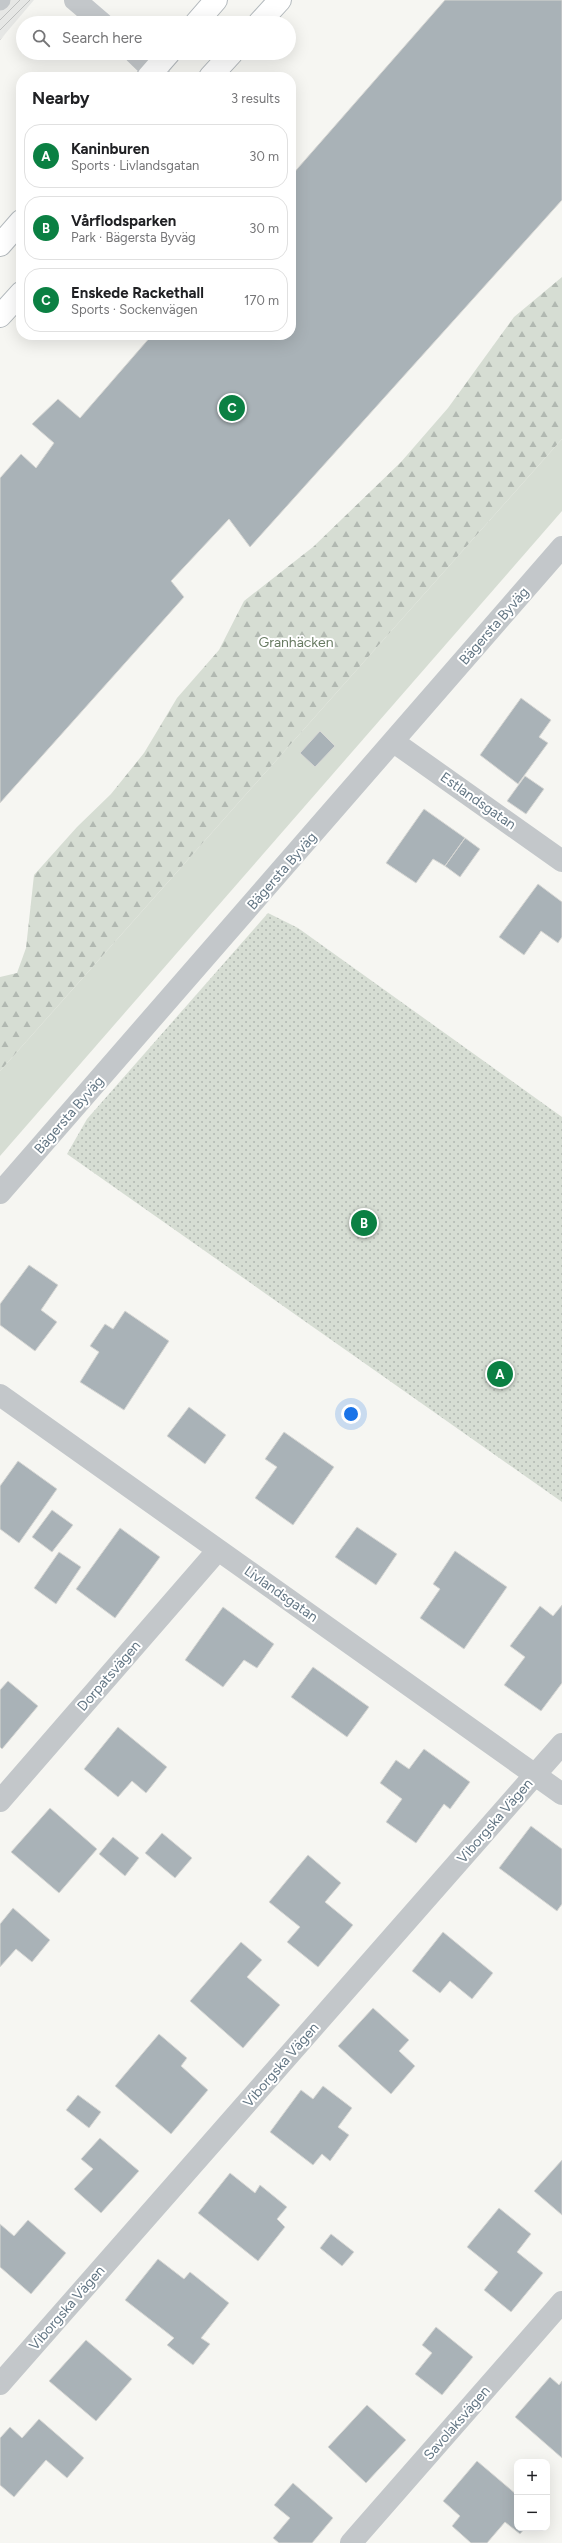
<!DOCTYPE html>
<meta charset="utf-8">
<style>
body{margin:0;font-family:Figtree,sans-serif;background:#f6f6f6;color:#202124}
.controls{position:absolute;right:12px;bottom:12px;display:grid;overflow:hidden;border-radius:8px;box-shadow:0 4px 16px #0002}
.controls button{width:36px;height:36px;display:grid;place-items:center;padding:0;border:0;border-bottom:1px solid #e0e0e0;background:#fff;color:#202124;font:20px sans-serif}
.you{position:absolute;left:351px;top:1414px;width:14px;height:14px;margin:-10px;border:3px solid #fff;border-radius:50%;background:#1a73e8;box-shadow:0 0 0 6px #1a73e833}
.badge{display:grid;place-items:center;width:26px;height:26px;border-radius:50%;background:#0b8043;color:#fff;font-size:13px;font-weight:700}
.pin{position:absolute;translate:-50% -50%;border:2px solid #fff;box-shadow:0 1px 4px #0006}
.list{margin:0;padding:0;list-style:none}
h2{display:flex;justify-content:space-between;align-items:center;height:52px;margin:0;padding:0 16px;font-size:17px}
h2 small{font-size:13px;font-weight:400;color:#757577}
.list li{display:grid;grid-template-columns:26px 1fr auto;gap:12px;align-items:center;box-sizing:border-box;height:64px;margin:0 8px 8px;padding:0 8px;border:1px solid #e0e0e0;border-radius:16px}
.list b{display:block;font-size:15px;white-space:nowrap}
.list p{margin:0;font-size:13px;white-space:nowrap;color:#757577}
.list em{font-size:13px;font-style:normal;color:#757577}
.icon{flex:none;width:22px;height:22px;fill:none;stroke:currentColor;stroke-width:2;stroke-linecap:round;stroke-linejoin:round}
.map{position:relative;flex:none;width:562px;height:2543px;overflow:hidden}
.search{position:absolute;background:#fff;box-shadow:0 4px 16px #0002;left:16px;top:16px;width:280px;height:44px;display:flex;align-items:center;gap:10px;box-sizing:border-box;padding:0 14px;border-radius:22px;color:#757577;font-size:15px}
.panel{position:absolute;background:#fff;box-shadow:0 4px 16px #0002;left:16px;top:72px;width:280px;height:268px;border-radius:16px}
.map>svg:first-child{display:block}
.industrial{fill:url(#industrial-furrows)}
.grass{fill:#d6ddd3}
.forest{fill:url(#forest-firs)}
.park{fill:url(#park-dots)}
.building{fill:#a9b2b7;stroke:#d7d7d4}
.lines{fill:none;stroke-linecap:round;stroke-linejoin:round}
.secondary-casing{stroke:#b3b9bd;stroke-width:24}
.lane{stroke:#c3c7ca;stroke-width:19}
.street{stroke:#c3c7ca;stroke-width:22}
.secondary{stroke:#fff;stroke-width:22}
.labels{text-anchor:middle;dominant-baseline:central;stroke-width:4;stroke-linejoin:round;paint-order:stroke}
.street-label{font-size:14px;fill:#637684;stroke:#fff}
.park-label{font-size:14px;fill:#687b62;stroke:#fff}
</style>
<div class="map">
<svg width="562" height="2543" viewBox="0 0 562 2543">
<defs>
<pattern id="industrial-furrows" width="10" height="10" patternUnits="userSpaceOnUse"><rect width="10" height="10" fill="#e6e7e5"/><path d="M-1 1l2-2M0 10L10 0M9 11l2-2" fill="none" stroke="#bec0bf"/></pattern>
<pattern id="forest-firs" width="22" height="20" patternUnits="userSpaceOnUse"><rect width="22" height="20" fill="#d6ddd3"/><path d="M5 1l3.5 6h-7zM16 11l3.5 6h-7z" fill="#b1b8b1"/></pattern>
<pattern id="park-dots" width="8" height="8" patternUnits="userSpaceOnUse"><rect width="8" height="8" fill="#d6ddd3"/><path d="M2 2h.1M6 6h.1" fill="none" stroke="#b1b8b1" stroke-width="1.8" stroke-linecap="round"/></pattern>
</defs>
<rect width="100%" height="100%" fill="#f6f6f2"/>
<path class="industrial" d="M0 0H34L0 40Z"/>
<path class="grass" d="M562 439V511L0 1156V1071Z"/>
<path class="forest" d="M562 277V439L0 1071V977L17 973 26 948 34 875 77 827 111 794 144 753 177 698 219 650 244 601 313 547 401 462 448 408 514 317Z"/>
<path class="park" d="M268 913 298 928 562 1117V1502L67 1154 87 1119Z"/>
<path class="building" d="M445 0H562V200L250 547 229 519 171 581 184 597 0 803V478L21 454 36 468 54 443 32 424 58 399 80 418 152 335H291V176Z
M521 698 551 720 539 737 548 743 518 784 480 755Z
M320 731 335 746 315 767 300 753Z
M525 776 544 789 526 814 507 801Z
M424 809 465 838 445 866 433 859 416 883 386 863Z
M465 838 480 849 460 877 445 866Z
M538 884 562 902V937L558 943 541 931 524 955 499 937Z
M29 1265 58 1285 41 1310 57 1322 35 1351 0 1325V1304Z
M125 1311 169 1341 124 1410 80 1382 99 1352 90 1346 105 1324 113 1329Z
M189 1407 226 1435 205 1464 167 1436Z
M284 1432 334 1467 293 1525 255 1498 277 1467 265 1459Z
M18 1461 57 1489 19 1543 0 1529V1486Z
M52 1510 73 1525 52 1552 32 1537Z
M357 1527 397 1554 376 1585 335 1557Z
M120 1528 160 1557 115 1618 76 1589Z
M455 1551 507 1587 464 1649 420 1618 440 1589 433 1584Z
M59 1552 81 1567 56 1604 34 1588Z
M562 1605V1683L541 1711 504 1685 525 1657 510 1646 540 1606 553 1616Z
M223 1607 274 1644 257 1668 244 1660 223 1687 185 1660Z
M313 1667 369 1707 347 1737 291 1697Z
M8 1681 38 1706 2 1749 0 1747V1690Z
M118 1727 167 1767 146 1793 132 1781 118 1797 84 1769Z
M424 1749 470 1782 450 1809 444 1804 416 1843 386 1822 402 1799 380 1783 396 1760 409 1769Z
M50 1808 97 1849 59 1893 11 1852Z
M531 1826 562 1849V1904L557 1911 499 1868Z
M162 1833 192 1858 175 1878 145 1853Z
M113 1837 139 1858 125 1876 99 1854Z
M308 1855 341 1883 325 1902 353 1925 318 1967 287 1942 300 1927 269 1902Z
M13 1908 50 1940 32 1962 16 1949 0 1967V1924Z
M443 1932 493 1973 472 1999 450 1981 440 1993 412 1971Z
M241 1942 262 1960 247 1977 280 2005 243 2048 190 2001Z
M373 2008 409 2040 399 2051 415 2066 391 2094 338 2046Z
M159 2034 187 2058 181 2066 208 2090 171 2134 115 2086Z
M323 2086 352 2108 338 2127 349 2135 330 2161 322 2154 313 2165 270 2132 301 2090 313 2099Z
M78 2095 101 2112 89 2128 66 2110Z
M100 2138 139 2171 101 2213 74 2189 93 2169 81 2159Z
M562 2160V2215L534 2191Z
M230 2173 255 2193 260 2185 287 2207 277 2219 285 2227 258 2261 198 2213Z
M499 2208 531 2234 517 2252 543 2273 511 2312 484 2290 498 2272 467 2247Z
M28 2220 66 2253 31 2294 0 2267V2224L14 2236Z
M331 2234 354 2252 342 2266 320 2248Z
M158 2259 184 2279 190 2272 229 2303 201 2338 210 2344 193 2365 167 2345 174 2338 125 2300Z
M436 2327 473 2357 442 2395 415 2374 432 2353 422 2345Z
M86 2340 132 2379 96 2421 49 2381Z
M550 2377 559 2385 562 2381V2458L515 2417Z
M367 2405 406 2440 366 2483 328 2447Z
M39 2419 84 2458 67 2478 46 2460 14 2497 0 2485V2438L10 2427 22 2438Z
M477 2461 517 2495V2528H525L520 2534 505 2522 487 2543H471L452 2526 460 2516 443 2501Z
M293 2483 333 2518 312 2543H279L273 2538 290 2518 274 2505Z"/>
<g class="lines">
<g class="secondary-casing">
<path id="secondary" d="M196 23 216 0
M259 23 280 0
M148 77 169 53
M210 77 232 53
M0 245 21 221
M0 316 21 293"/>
</g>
<path class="lane" d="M0 1 1 0"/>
<path class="street" d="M75 0 102 23
M135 53 160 77
M394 742 562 861
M0 1193 562 547
M0 1395 562 1794
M0 1801 218 1550
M0 2384 562 1744
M351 2543 562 2302"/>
<use href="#secondary" class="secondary"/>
</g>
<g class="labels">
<g class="street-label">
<text transform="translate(494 626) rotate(-49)">Bägersta Byväg</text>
<text transform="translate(478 801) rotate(35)">Estlandsgatan</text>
<text transform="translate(282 871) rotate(-49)">Bägersta Byväg</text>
<text transform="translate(69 1115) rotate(-49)">Bägersta Byväg</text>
<text transform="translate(281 1594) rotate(35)">Livlandsgatan</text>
<text transform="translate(109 1676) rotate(-49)">Dorpatsvägen</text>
<text transform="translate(495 1821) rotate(-49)">Viborgska Vägen</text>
<text transform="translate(281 2065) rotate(-49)">Viborgska Vägen</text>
<text transform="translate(67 2308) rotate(-49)">Viborgska Vägen</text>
<text transform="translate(457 2423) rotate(-49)">Savolaksvägen</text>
</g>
<g class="park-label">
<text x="296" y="642">Granhäcken</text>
</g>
</g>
</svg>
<div class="controls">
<button>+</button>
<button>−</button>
</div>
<div class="you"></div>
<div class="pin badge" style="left:500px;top:1374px">A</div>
<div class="pin badge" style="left:364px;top:1223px">B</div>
<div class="pin badge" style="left:232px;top:408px">C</div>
<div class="search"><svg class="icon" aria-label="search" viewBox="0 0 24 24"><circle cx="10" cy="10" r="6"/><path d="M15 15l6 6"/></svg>Search here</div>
<section class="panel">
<h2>Nearby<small>3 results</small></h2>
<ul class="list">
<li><span class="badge">A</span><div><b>Kaninburen</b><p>Sports · Livlandsgatan</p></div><em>30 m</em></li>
<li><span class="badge">B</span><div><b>Vårflodsparken</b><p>Park · Bägersta Byväg</p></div><em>30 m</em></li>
<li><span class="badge">C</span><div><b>Enskede Rackethall</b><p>Sports · Sockenvägen</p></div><em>170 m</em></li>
</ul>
</section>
</div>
